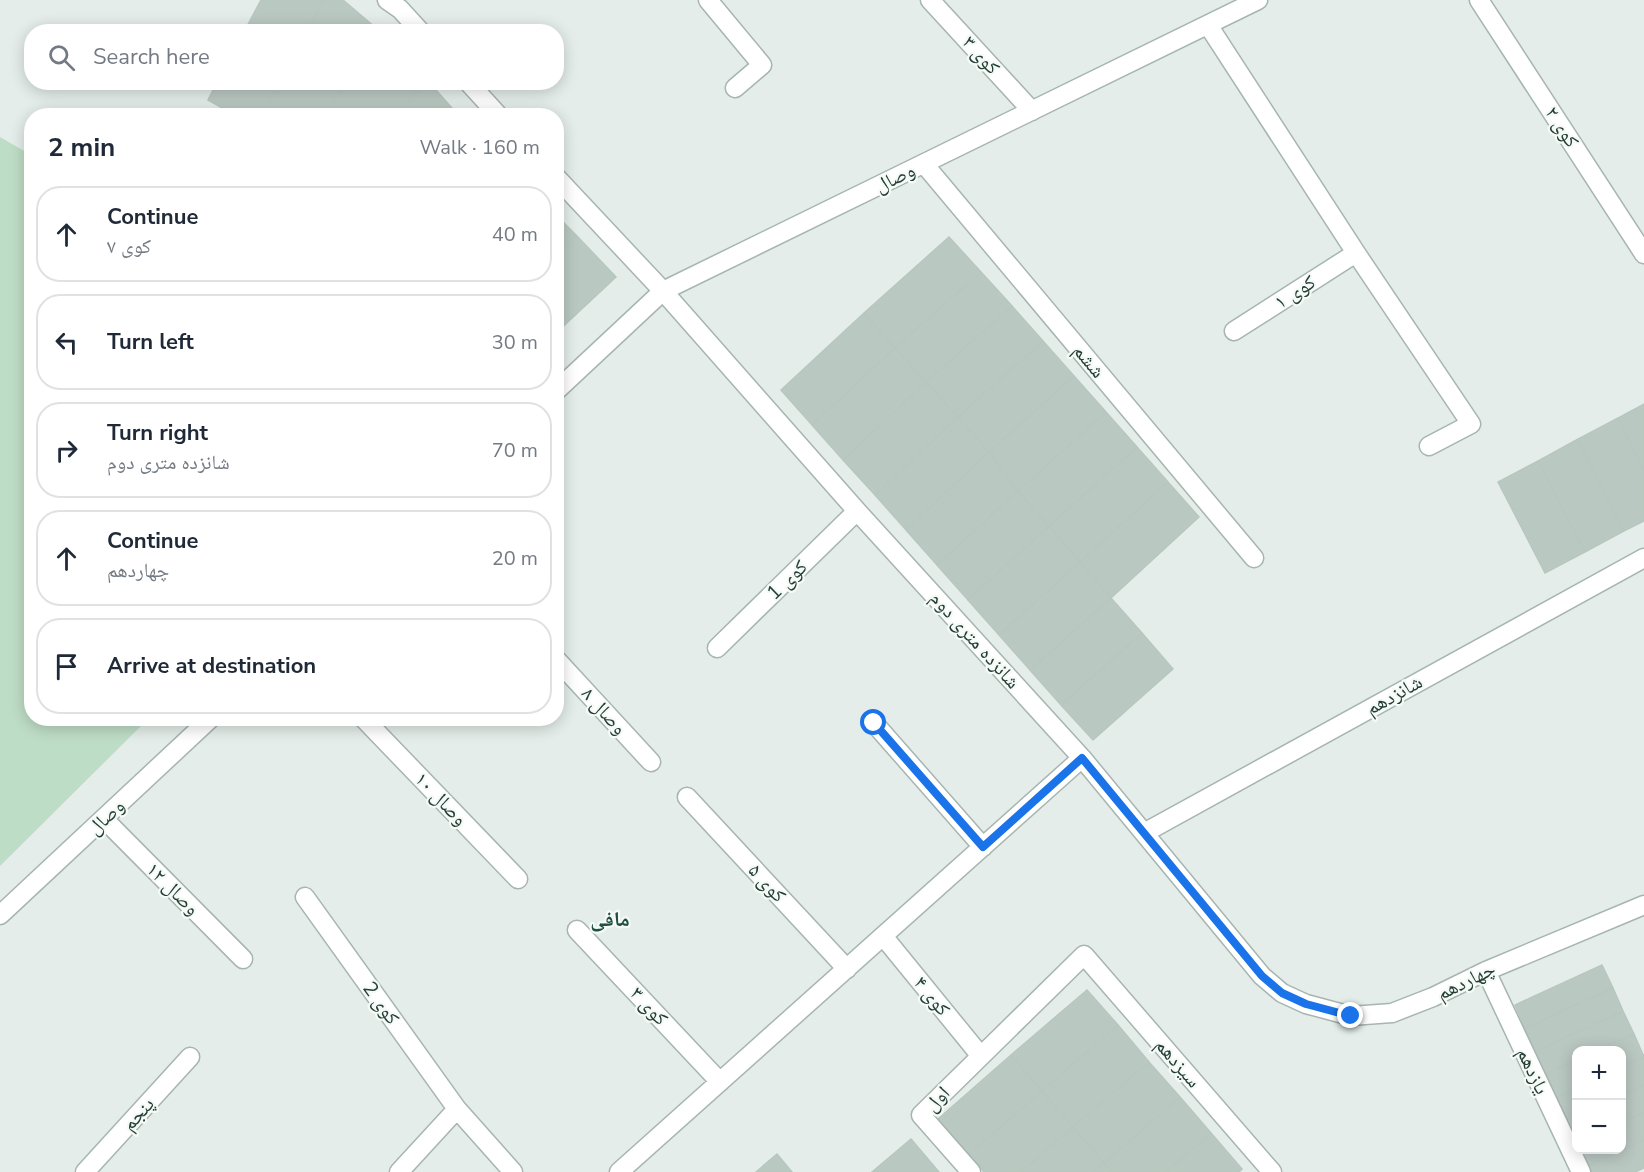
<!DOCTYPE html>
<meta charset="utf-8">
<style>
body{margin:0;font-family:"Nunito Sans","Noto Naskh Arabic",sans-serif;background:#f2f2f3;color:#1f2937}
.controls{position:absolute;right:18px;bottom:18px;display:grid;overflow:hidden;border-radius:12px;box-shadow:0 3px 15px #0003}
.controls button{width:54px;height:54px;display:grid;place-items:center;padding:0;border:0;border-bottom:2px solid #e0e1e3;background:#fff;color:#1f2937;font:30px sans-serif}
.stop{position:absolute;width:18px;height:18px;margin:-14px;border:4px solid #1a73e8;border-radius:50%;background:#fff}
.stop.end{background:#1a73e8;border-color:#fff;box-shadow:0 2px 6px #0008}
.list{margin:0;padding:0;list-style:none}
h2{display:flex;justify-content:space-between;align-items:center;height:78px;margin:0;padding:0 24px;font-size:26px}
h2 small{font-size:20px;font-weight:400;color:#747a83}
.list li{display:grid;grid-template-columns:39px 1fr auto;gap:18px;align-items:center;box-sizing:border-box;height:96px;margin:0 12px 12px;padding:0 12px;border:2px solid #e0e1e3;border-radius:24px}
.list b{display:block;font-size:22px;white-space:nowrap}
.list p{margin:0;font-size:20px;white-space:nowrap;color:#747a83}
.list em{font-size:20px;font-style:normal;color:#747a83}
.icon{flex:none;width:33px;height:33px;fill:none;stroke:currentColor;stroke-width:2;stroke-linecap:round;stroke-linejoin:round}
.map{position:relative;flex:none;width:1644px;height:1172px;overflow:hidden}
.search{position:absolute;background:#fff;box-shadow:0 3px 15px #0003;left:24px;top:24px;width:540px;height:66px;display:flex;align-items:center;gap:15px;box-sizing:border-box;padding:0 21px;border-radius:24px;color:#747a83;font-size:22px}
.panel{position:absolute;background:#fff;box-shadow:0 3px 15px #0003;left:24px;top:108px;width:540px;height:618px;border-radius:24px}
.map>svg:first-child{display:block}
.green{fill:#beddc6}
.building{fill:#bac8c2;stroke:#b7c7bf;stroke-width:1.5}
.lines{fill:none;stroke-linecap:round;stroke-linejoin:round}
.minor-casing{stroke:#a7b5b0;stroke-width:21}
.minor{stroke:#fff;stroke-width:18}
.route{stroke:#1a73e8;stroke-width:8}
.labels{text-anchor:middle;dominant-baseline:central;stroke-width:4.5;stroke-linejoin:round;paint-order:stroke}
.street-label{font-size:20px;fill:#243e36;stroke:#f5faf7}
.neighbourhood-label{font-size:21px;font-weight:bold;fill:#215043;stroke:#f5faf7}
</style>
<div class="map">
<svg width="1644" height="1172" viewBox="0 0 1644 1172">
<rect width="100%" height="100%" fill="#e4ede9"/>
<path class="green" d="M0 137 31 155 32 718 148 719 0 866Z"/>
<path class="building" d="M261 0H323L307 32H244Z
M323 0H343L376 28 375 32H307Z
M217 82H280L263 116H236L208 100Z
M280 82H345L327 116H263Z
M345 82H425L396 116H327Z
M425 82H429L459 116H396Z
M556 215 576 235 556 256Z
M576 235 616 277 556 333V256Z
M949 237 981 272 895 348 864 313Z
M981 272 1012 306 926 382 895 348Z
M1012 306 1043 341 958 417 926 382Z
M864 313 895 348 812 425 781 390Z
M1043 341 1074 376 989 452 958 417Z
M895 348 926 382 843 460 812 425Z
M1074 376 1106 412 1018 491 989 452Z
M926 382 958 417 875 495 843 460Z
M1644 404V471L1618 418Z
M1106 412 1137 447 1049 526 1018 491Z
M958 417 989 452 906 530 875 495Z
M1618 418 1644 471V521L1624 531 1578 439Z
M1578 439 1624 531 1585 552 1538 461Z
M1137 447 1168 482 1080 562 1049 526Z
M989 452 1018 491 937 565 906 530Z
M1538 461 1585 552 1545 573 1498 482Z
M1168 482 1199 517 1111 598 1080 562Z
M1018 491 1049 526 968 600 937 565Z
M1049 526 1080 562 999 635 968 600Z
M1080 562 1111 598 1030 670 999 635Z
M1111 598 1142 633 1061 705 1030 670Z
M1142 633 1173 669 1093 740 1061 705Z
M1602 965 1613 988 1525 1028 1515 1005Z
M1613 988 1623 1011 1536 1051 1525 1028Z
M1087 990 1118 1025 1042 1091 1011 1055Z
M1623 1011 1634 1034 1596 1050H1576V1060L1546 1073 1536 1051Z
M1118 1025 1149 1062 1073 1127 1042 1091Z
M1634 1034 1644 1057 1622 1067V1050H1596Z
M1011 1055 1042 1091 969 1154 938 1119Z
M1644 1057V1085L1622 1095V1067Z
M1576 1060V1088L1557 1097 1546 1073Z
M1149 1062 1180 1097 1104 1163 1073 1127Z
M1644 1085V1112L1622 1123V1095Z
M1576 1088V1115L1567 1119 1557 1097Z
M1042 1091 1073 1127 1021 1172H984L969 1154Z
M1180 1097 1211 1133 1166 1172H1112L1104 1163Z
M1644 1112V1140L1588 1166 1581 1150H1622V1123Z
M1576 1115V1139L1567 1119Z
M1073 1127 1104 1163 1094 1172H1021Z
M1211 1133 1242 1169 1239 1172H1166Z
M911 1139 939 1172H872Z
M1644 1140V1168L1635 1172H1591L1588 1166Z
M777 1154 792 1172H756Z
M1104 1163 1112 1172H1094Z"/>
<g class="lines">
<g class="minor-casing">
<path id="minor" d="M387 0 400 9 421 32
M708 0 762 65 735 88
M930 0 1032 111
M1479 0 1644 254
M1208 25 1356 253 1471 424 1429 446
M468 82 499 116
M924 164 1254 558
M556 177 663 291 857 511 1082 758 1262 976 1282 993 1306 1004 1351 1016 1392 1013 1433 997 1486 971 1644 905
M1234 331 1356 253
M556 391 663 291 1258 0
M717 648 857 511
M556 659 651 762
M363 718 518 879
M874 723 983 847
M687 797 847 969
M104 819 243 959
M1144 833 1644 558
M305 897 457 1109 513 1172
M0 915 211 718
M577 930 720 1082
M883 936 980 1055
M1486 971 1581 1172
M85 1172 190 1057
M399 1172 457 1109
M619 1172 1082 758
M971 1172 921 1115 1084 955 1272 1172"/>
</g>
<use href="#minor" class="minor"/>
</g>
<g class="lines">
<path class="route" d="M874 723 983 847 1082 758 1262 976 1282 993 1306 1004 1351 1016"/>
</g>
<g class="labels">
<g class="street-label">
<text transform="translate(981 55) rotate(48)">کوی ۳</text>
<text transform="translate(1562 127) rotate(57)">کوی ۲</text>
<text transform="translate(895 178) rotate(-26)">وصال</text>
<text transform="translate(1295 292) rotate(-33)">کوی ۱</text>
<text transform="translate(1089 361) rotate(50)">ششم</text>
<text transform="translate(787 580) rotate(-44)">کوی 1</text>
<text transform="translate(975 640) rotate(48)">شانزده متری دوم</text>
<text transform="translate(1394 695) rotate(-29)">شانزدهم</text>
<text transform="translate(604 711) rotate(48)">وصال ۸</text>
<text transform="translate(441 799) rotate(46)">وصال ۱۰</text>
<text transform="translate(106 817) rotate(-43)">وصال</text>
<text transform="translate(767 883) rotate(47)">کوی ۵</text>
<text transform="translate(173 889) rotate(45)">وصال ۱۲</text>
<text transform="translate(1466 981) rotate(-26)">چهاردهم</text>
<text transform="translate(932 996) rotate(51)">کوی ۴</text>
<text transform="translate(381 1003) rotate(54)">کوی 2</text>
<text transform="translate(649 1006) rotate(47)">کوی ۳</text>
<text transform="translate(1178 1063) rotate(49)">سیزدهم</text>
<text transform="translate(1533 1071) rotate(65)">یازدهم</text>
<text transform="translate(937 1099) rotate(-46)">اول</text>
<text transform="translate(138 1114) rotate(-48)">پنجم</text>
</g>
<g class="neighbourhood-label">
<text x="610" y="919">مافی</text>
</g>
</g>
</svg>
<div class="controls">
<button>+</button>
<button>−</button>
</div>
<div class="stop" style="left:874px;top:723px"></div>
<div class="stop end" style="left:1351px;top:1016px"></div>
<div class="search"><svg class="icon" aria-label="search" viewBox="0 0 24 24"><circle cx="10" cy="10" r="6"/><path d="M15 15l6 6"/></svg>Search here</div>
<section class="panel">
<h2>2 min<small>Walk · 160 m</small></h2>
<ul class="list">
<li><svg class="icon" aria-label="ahead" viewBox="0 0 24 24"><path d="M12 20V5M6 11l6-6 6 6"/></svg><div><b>Continue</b><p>کوی ۷</p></div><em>40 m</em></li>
<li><svg class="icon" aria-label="left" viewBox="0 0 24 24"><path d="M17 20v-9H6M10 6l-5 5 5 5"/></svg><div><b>Turn left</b></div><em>30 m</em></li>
<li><svg class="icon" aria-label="right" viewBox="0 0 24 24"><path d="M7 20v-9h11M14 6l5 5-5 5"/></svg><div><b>Turn right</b><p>شانزده متری دوم</p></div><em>70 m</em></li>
<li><svg class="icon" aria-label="ahead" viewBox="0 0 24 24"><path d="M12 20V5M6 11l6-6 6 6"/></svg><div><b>Continue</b><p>چهاردهم</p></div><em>20 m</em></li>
<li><svg class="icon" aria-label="arrive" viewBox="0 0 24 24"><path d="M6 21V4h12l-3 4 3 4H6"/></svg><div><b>Arrive at destination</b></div></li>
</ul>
</section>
</div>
